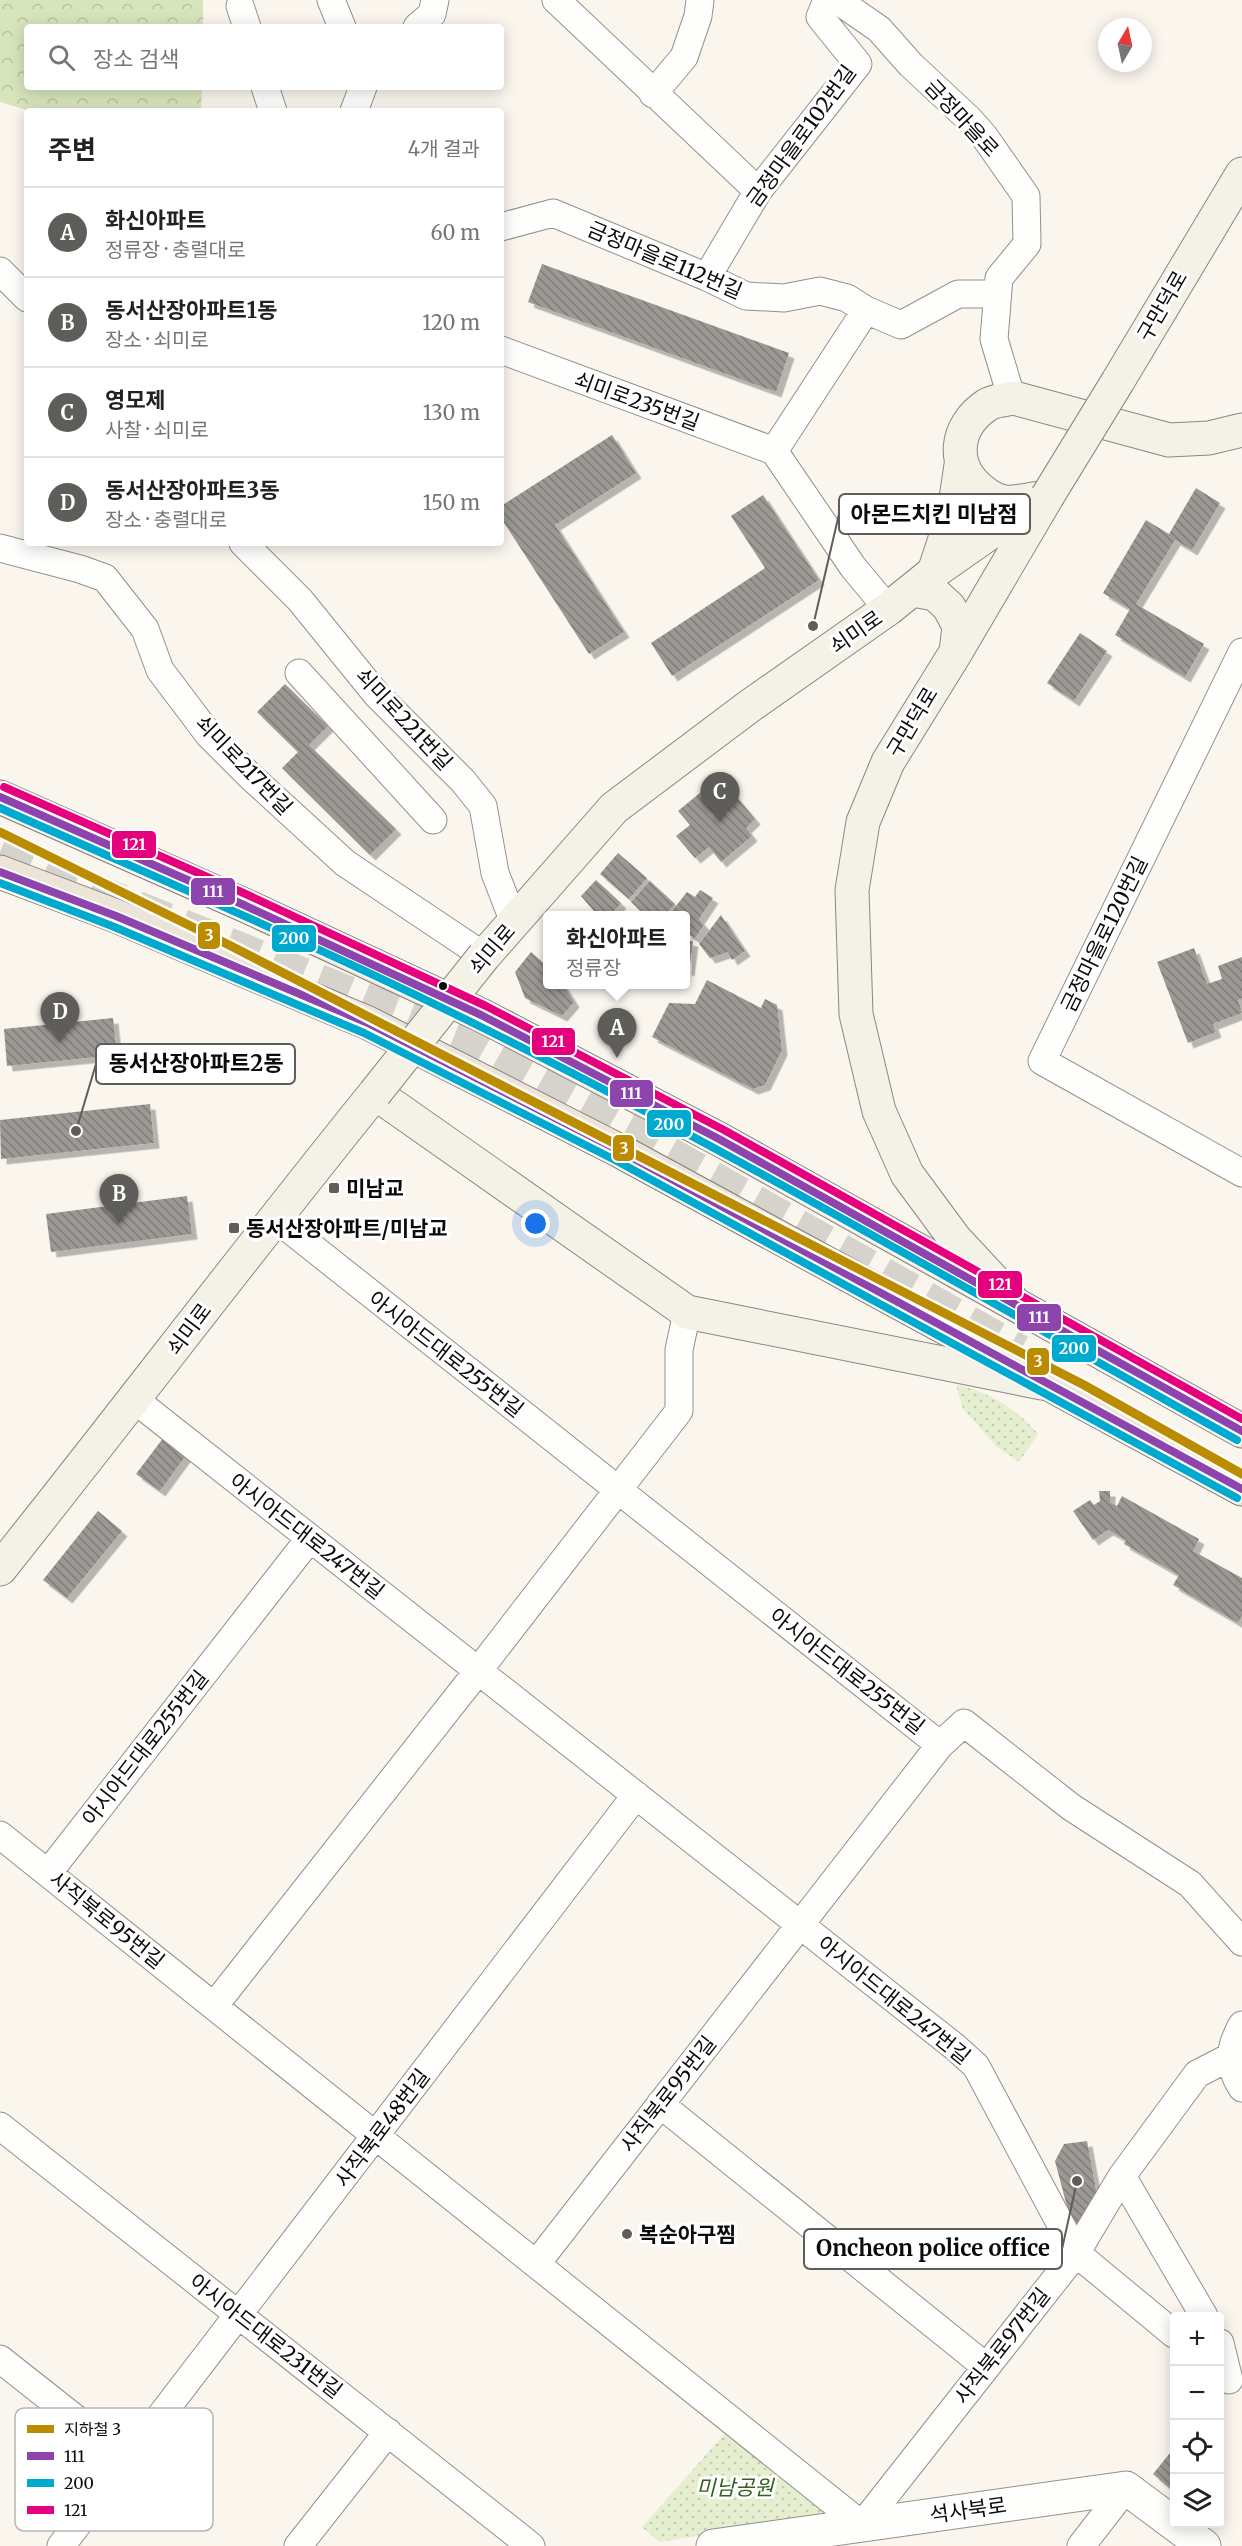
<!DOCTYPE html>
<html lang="ko">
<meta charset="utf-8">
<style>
body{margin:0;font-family:Merriweather,"Noto Sans KR",serif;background:#f6f6f6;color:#222}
.controls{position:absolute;right:18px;bottom:18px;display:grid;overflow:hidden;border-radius:6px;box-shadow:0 3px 15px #0003}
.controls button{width:54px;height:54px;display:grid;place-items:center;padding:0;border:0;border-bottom:2px solid #e0e0e0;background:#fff;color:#222;font:30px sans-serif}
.compass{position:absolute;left:1098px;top:18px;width:54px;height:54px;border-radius:50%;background:#fff;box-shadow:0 3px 15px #0003;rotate:9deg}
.you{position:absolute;left:536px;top:1224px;width:21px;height:21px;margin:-15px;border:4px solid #fff;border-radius:50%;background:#1a73e8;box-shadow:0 0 0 9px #1a73e833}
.badge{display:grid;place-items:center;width:39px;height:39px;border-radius:50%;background:#5f5d5a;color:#fff;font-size:20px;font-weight:700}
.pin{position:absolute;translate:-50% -50px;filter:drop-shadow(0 2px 3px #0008)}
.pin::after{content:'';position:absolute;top:32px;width:21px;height:18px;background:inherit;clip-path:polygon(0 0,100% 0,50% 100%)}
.popup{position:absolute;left:543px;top:911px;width:147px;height:78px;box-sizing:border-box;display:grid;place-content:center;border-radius:6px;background:#fff;filter:drop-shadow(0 2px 4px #0005);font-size:20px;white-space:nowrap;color:#767676}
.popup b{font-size:22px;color:#222}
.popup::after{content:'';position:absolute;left:50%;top:100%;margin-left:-12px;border:12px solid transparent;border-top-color:#fff}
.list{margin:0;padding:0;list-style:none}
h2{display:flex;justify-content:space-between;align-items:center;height:78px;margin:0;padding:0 24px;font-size:26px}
h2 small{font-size:20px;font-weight:400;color:#767676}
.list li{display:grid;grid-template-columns:39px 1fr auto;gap:18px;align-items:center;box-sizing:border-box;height:90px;padding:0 24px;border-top:2px solid #e0e0e0}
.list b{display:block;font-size:22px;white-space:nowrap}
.list p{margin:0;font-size:20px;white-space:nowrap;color:#767676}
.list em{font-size:20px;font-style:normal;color:#767676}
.icon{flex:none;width:33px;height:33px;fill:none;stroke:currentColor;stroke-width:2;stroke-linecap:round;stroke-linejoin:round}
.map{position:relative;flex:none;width:1242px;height:2546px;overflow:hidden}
.search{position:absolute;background:#fff;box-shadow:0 3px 15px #0003;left:24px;top:24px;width:480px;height:66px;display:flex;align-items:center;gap:15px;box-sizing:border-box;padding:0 21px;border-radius:6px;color:#767676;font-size:22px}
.panel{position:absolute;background:#fff;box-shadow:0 3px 15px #0003;left:24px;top:108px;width:480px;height:438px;border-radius:6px}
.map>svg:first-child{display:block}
.grass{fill:url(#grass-dots)}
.forest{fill:url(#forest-crowns)}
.building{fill:url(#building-back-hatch);filter:url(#shadow)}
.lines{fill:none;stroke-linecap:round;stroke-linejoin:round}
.trunk-tunnel{stroke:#d6d3cc;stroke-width:33;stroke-dasharray:33 16;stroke-linecap:butt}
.minor-casing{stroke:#93918d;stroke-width:29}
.tertiary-casing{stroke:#93918d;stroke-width:35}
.secondary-casing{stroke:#898784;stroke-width:35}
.primary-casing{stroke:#807e7a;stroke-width:35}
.minor{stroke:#fefefc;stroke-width:27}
.tertiary{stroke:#fefefc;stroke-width:33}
.secondary{stroke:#f4f1e7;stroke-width:33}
.primary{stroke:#ebe4d7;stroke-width:33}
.secondary-bridge-casing{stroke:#898784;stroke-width:35;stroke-linecap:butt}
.secondary-bridge{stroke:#f4f1e7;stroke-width:33}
.bus-1-casing{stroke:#fff;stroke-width:12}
.bus-2-casing{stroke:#fff;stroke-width:12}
.bus-3-casing{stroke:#fff;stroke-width:12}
.bus-1{stroke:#8e44ad;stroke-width:8}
.bus-2{stroke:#00a9ce;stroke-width:8}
.bus-3{stroke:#e5007d;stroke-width:8}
.metro-1-casing{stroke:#fff;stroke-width:14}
.metro-1{stroke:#bb8c00;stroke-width:9}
.bus-dot{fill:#0b0b0b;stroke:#fff;stroke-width:2}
.poi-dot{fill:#5f5d5a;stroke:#fff;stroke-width:2}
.labels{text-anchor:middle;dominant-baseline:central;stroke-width:6;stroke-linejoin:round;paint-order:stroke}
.street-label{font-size:21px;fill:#0b0b0b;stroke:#fff}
.poi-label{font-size:21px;font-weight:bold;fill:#0b0b0b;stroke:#fff;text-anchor:start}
.park-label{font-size:21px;font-style:italic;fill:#32601e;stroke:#fff}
.key{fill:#fff;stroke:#b6b6b6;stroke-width:1.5}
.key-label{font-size:16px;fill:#0b0b0b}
.leader{fill:none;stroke:#5f5d5a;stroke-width:2}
.callout-dot{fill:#5f5d5a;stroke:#fff;stroke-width:2}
.callout{fill:#fff;stroke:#5f5d5a;stroke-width:2}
.callout-label{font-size:22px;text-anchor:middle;font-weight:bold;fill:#0b0b0b}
.line-badge{stroke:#fff;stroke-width:2}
.badge-label{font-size:16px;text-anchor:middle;font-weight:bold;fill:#fff}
</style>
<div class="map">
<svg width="1242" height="2546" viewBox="0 0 1242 2546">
<defs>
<pattern id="grass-dots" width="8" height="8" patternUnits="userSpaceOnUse" patternTransform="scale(1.5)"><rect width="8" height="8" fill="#e5eecf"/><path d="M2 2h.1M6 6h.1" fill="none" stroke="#c3cbb0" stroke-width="1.8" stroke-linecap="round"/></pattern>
<pattern id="forest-crowns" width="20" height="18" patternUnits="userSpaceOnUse" patternTransform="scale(1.5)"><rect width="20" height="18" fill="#d7e5bc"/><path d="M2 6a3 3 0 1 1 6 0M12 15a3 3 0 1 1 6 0" fill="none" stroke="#b7c3a0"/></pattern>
<pattern id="building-back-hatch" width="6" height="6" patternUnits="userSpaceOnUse" patternTransform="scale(1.5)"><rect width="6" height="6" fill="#9c9995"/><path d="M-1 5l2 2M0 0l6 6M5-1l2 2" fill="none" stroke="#7d7b78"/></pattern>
<filter id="shadow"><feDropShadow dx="5.5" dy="5.5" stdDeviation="0" flood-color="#0004"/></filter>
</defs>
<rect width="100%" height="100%" fill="#faf6ee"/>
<path class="grass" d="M956 1385C987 1390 1018 1410 1038 1434L1019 1462 998 1448 963 1409Z
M729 2429 838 2513 660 2542 642 2527Z"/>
<path class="forest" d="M0 0H203V27H27V87H202L201 111H30L0 102Z"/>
<path class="building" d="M542 264 789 353 776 392 528 302Z
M612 435 636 473 555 525 624 632 589 654 501 518V506Z
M1196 488 1220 503 1192 550 1175 540 1136 604 1204 644 1185 677 1115 635 1130 609 1103 593 1146 520 1169 534Z
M763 495 819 580 672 676 651 643 765 568 731 516Z
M1080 633 1107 651 1074 701 1047 683Z
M285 684 328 726 309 745 396 829 370 855 282 768 298 752 257 712Z
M707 787 718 800 730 789 755 819 746 828 752 836 721 862 709 847 695 858 676 836 690 825 678 811Z
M618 853 647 878 629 899 600 874Z
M596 880 621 903 610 916H598L581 896Z
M650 881 675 904 664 916H646L631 902Z
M700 890 713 898 699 919 704 925 695 938 686 933V916H668L687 892 695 897Z
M721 915 745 951 732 960 728 952 710 958 699 944Z
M686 940 693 941 689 971 686 970Z
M1194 948 1207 984 1222 979 1218 966 1242 957V998L1238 1000 1242 1013 1213 1024 1216 1032 1188 1043 1157 962Z
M531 952 548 967V984H563L574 1002 562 1016 525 998 515 972Z
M707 980 761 1008 765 999 777 1005 782 1050 765 1085 753 1089 652 1037 669 1003 695 1004Z
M113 1018 117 1055 7 1066 4 1029Z
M150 1104 154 1143 1 1159 0 1120Z
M187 1196 192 1234 51 1252 46 1214Z
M164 1437 187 1454 160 1491 136 1474Z
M1099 1491H1110V1502L1117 1506 1122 1496 1199 1539 1193 1551 1242 1578V1616L1238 1623 1173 1585 1179 1575 1124 1544 1126 1540 1108 1530 1093 1540 1073 1511 1090 1500 1094 1505 1100 1501Z
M98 1511 122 1531 67 1598 43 1580Z
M1087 2141 1098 2201 1075 2237 1055 2161 1064 2144Z
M1174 2448V2492L1153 2474Z"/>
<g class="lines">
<path class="trunk-tunnel" d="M0 852 474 1043 1020 1351"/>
<g class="minor-casing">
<path id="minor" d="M331 0 342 27
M556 0 758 191
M837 0 879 29 911 65 969 119 984 136 1026 196 1027 244 999 278 994 339 1008 386 1014 398
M240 6 247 27
M417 27 432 14 435 0
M265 87 273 111
M653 94 684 57 698 16 700 0
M354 111 363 87
M501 227 553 213 707 277 746 296 784 298 820 291 847 298 866 310 901 325 958 294H997
M0 271 27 298
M707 277 758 191 858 64 820 17 827 0
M501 350 774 451 853 567 888 609
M774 451 866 310
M243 543 300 600 377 695 463 781 483 806 495 873 514 922
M0 548 80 569 105 578 145 629 160 670 209 735 250 776 345 863 484 956
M1242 652 1042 1061 1242 1173
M299 673 433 820
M274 1217 940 1745
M135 1400 955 2047 976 2066 1076 2253 1174 2334
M0 1835 862 2525 1076 2253 1122 2176 1197 2074 1230 2057
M48 1873 310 1538
M214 2006 478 1671 679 1411V1350L687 1312
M1242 2025C1229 2048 1227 2065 1242 2088
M660 2104 985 2366
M0 2126 531 2546
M1122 2176 1204 2316
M537 2263 940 1745 964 1723 1071 1807 1190 1884 1242 1942
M1220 2343 1229 2380
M0 2359 128 2460
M61 2546 636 1795
M298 2546 388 2432
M1081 2546 1126 2488"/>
</g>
<g class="tertiary-casing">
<path id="tertiary" d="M713 2546 1126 2488 1204 2546"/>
</g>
<g class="secondary-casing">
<path id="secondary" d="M1118 381 1242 174
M1042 498C1030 499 1016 503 1005 502 996 501 987 495 981 490 950 465 955 426 987 405 994 400 1006 400 1014 398L1169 440 1209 438 1242 430
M934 572 954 512 961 465
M913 590 935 594 949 607 959 626 956 652
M484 956 614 808 751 705 888 609 934 572 1007 521 1043 499
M1010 1298 955 1239 907 1174 879 1111 856 1014 852 890 863 822 888 762 956 652 1047 497
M0 1569C126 1411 248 1250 375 1093L687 1312 1042 1383"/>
</g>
<g class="primary-casing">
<path id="primary" d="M0 797 244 905 481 1015 719 1139 1242 1431
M0 872 116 916 368 1023 620 1151 1242 1489"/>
</g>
<use href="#minor" class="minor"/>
<use href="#tertiary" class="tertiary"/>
<use href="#secondary" class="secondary"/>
<use href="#primary" class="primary"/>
<g class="secondary-bridge-casing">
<path id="secondary-bridge" d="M1047 497 1118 381
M375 1093 484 956"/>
</g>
<use href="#secondary-bridge" class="secondary-bridge"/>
<g class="bus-1-casing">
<path id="bus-1" d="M0 797 244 905 481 1015 719 1139 1242 1431
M0 872 116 916 368 1023 620 1151 1242 1489"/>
</g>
<g class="bus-2-casing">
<path id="bus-2" d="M0 808C159 879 321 947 477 1025 736 1153 985 1300 1237 1440
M0 883 112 926 364 1033 615 1160 1237 1498"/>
</g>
<g class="bus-3-casing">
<path id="bus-3" d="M4 787 248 895 486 1006 724 1130 1242 1419"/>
</g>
<use href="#bus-1" class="bus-1"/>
<use href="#bus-2" class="bus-2"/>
<use href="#bus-3" class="bus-3"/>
<g class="metro-1-casing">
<path id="metro-1" d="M0 832 229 945 1084 1385 1242 1474"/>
</g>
<use href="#metro-1" class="metro-1"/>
</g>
<circle class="bus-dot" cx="443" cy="986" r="5"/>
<g class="poi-dot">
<rect x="328" y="1182" width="12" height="12" rx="3"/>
<rect x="228" y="1222" width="12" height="12" rx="3"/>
<circle cx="627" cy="2234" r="6"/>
</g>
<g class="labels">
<g class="street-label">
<text transform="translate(962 118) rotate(47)">금정마을로</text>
<text transform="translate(801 136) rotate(-54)">금정마을로102번길</text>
<text transform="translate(665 260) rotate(23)">금정마을로112번길</text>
<text transform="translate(1162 306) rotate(-60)">구만덕로</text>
<text transform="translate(637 401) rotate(20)">쇠미로235번길</text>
<text transform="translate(856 632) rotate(-35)">쇠미로</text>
<text transform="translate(404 719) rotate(47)">쇠미로221번길</text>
<text transform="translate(912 722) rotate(-59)">구만덕로</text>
<text transform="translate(244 765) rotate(46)">쇠미로217번길</text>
<text transform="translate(1104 934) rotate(-64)">금정마을로120번길</text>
<text transform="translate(492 949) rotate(-50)">쇠미로</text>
<text transform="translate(189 1329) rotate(-53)">쇠미로</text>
<text transform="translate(446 1354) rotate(38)">아시아드대로255번길</text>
<text transform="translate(307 1536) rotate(38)">아시아드대로247번길</text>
<text transform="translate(847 1671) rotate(38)">아시아드대로255번길</text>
<text transform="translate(145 1748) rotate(-52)">아시아드대로255번길</text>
<text transform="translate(107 1920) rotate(39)">사직북로95번길</text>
<text transform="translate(894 2000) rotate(39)">아시아드대로247번길</text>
<text transform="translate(668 2094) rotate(-52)">사직북로95번길</text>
<text transform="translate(382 2128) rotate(-53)">사직북로48번길</text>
<text transform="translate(266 2336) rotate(38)">아시아드대로231번길</text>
<text transform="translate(1002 2346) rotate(-52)">사직북로97번길</text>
<text transform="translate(968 2510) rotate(-8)">석사북로</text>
</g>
<g class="poi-label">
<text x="346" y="1188">미남교</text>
<text x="246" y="1228">동서산장아파트/미남교</text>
<text x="639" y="2234">복순아구찜</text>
</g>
<g class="park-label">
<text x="735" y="2487">미남공원</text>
</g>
</g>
<rect x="15" y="2408" width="198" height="123" rx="9" class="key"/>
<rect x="27" y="2425" width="27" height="8" fill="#bb8c00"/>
<rect x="27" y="2452" width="27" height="8" fill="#8e44ad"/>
<rect x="27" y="2479" width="27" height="8" fill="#00a9ce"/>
<rect x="27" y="2506" width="27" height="8" fill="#e5007d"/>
<g class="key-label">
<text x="64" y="2435">지하철 3</text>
<text x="64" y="2462">111</text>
<text x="64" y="2489">200</text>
<text x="64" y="2516">121</text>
</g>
<path class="leader" d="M813 626L839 514M76 1131L96 1064M1077 2181L1062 2249"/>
<g class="callout-dot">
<circle cx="813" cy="626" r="6"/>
<circle cx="76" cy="1131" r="6"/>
<circle cx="1077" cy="2181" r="6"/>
</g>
<g class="callout">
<rect x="839" y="494" width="191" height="40" rx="6"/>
<rect x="96" y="1044" width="199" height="40" rx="6"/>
<rect x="804" y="2229" width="258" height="40" rx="6"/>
</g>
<g class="callout-label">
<text x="934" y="522">아몬드치킨 미남점</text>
<text x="196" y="1071">동서산장아파트2동</text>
<text x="933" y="2256">Oncheon police office</text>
</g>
<g class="line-badge">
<rect x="111" y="830" width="46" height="29" rx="6" fill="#e5007d"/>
<rect x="190" y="877" width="46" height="29" rx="6" fill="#8e44ad"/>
<rect x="197" y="921" width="24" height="29" rx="6" fill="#bb8c00"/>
<rect x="271" y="924" width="46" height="29" rx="6" fill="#00a9ce"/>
<rect x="531" y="1027" width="45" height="29" rx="6" fill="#e5007d"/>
<rect x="609" y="1079" width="45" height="29" rx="6" fill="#8e44ad"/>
<rect x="646" y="1109" width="46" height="29" rx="6" fill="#00a9ce"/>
<rect x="612" y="1134" width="23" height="28" rx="6" fill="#bb8c00"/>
<rect x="977" y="1270" width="46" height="29" rx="6" fill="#e5007d"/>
<rect x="1016" y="1303" width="46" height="29" rx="6" fill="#8e44ad"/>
<rect x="1051" y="1334" width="46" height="29" rx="6" fill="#00a9ce"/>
<rect x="1026" y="1347" width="24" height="29" rx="6" fill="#bb8c00"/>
</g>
<g class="badge-label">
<text x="134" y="850">121</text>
<text x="213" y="897">111</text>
<text x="209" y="941">3</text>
<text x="294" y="944">200</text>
<text x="553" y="1047">121</text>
<text x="631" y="1099">111</text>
<text x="669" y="1130">200</text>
<text x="624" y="1154">3</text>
<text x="1000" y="1290">121</text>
<text x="1039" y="1323">111</text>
<text x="1074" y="1354">200</text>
<text x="1038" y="1367">3</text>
</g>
</svg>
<div class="controls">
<button>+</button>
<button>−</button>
<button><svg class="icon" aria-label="locate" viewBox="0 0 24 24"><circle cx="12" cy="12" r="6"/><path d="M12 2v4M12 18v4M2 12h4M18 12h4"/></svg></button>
<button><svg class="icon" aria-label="layers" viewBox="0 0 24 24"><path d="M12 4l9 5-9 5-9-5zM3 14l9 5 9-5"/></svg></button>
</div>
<svg class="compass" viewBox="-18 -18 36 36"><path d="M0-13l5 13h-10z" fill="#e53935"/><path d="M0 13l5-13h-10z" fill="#767676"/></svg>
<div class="you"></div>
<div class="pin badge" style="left:617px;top:1058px">A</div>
<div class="popup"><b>화신아파트</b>정류장</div>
<div class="pin badge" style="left:119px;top:1224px">B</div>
<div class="pin badge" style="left:720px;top:822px">C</div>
<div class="pin badge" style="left:60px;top:1042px">D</div>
<div class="search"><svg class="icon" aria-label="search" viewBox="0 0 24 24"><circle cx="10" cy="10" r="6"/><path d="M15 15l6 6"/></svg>장소 검색</div>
<section class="panel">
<h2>주변<small>4개 결과</small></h2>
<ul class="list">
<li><span class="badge">A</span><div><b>화신아파트</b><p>정류장 · 충렬대로</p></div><em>60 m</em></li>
<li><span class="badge">B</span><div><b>동서산장아파트1동</b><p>장소 · 쇠미로</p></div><em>120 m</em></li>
<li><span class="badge">C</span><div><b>영모제</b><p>사찰 · 쇠미로</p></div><em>130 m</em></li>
<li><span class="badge">D</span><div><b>동서산장아파트3동</b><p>장소 · 충렬대로</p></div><em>150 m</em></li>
</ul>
</section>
</div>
